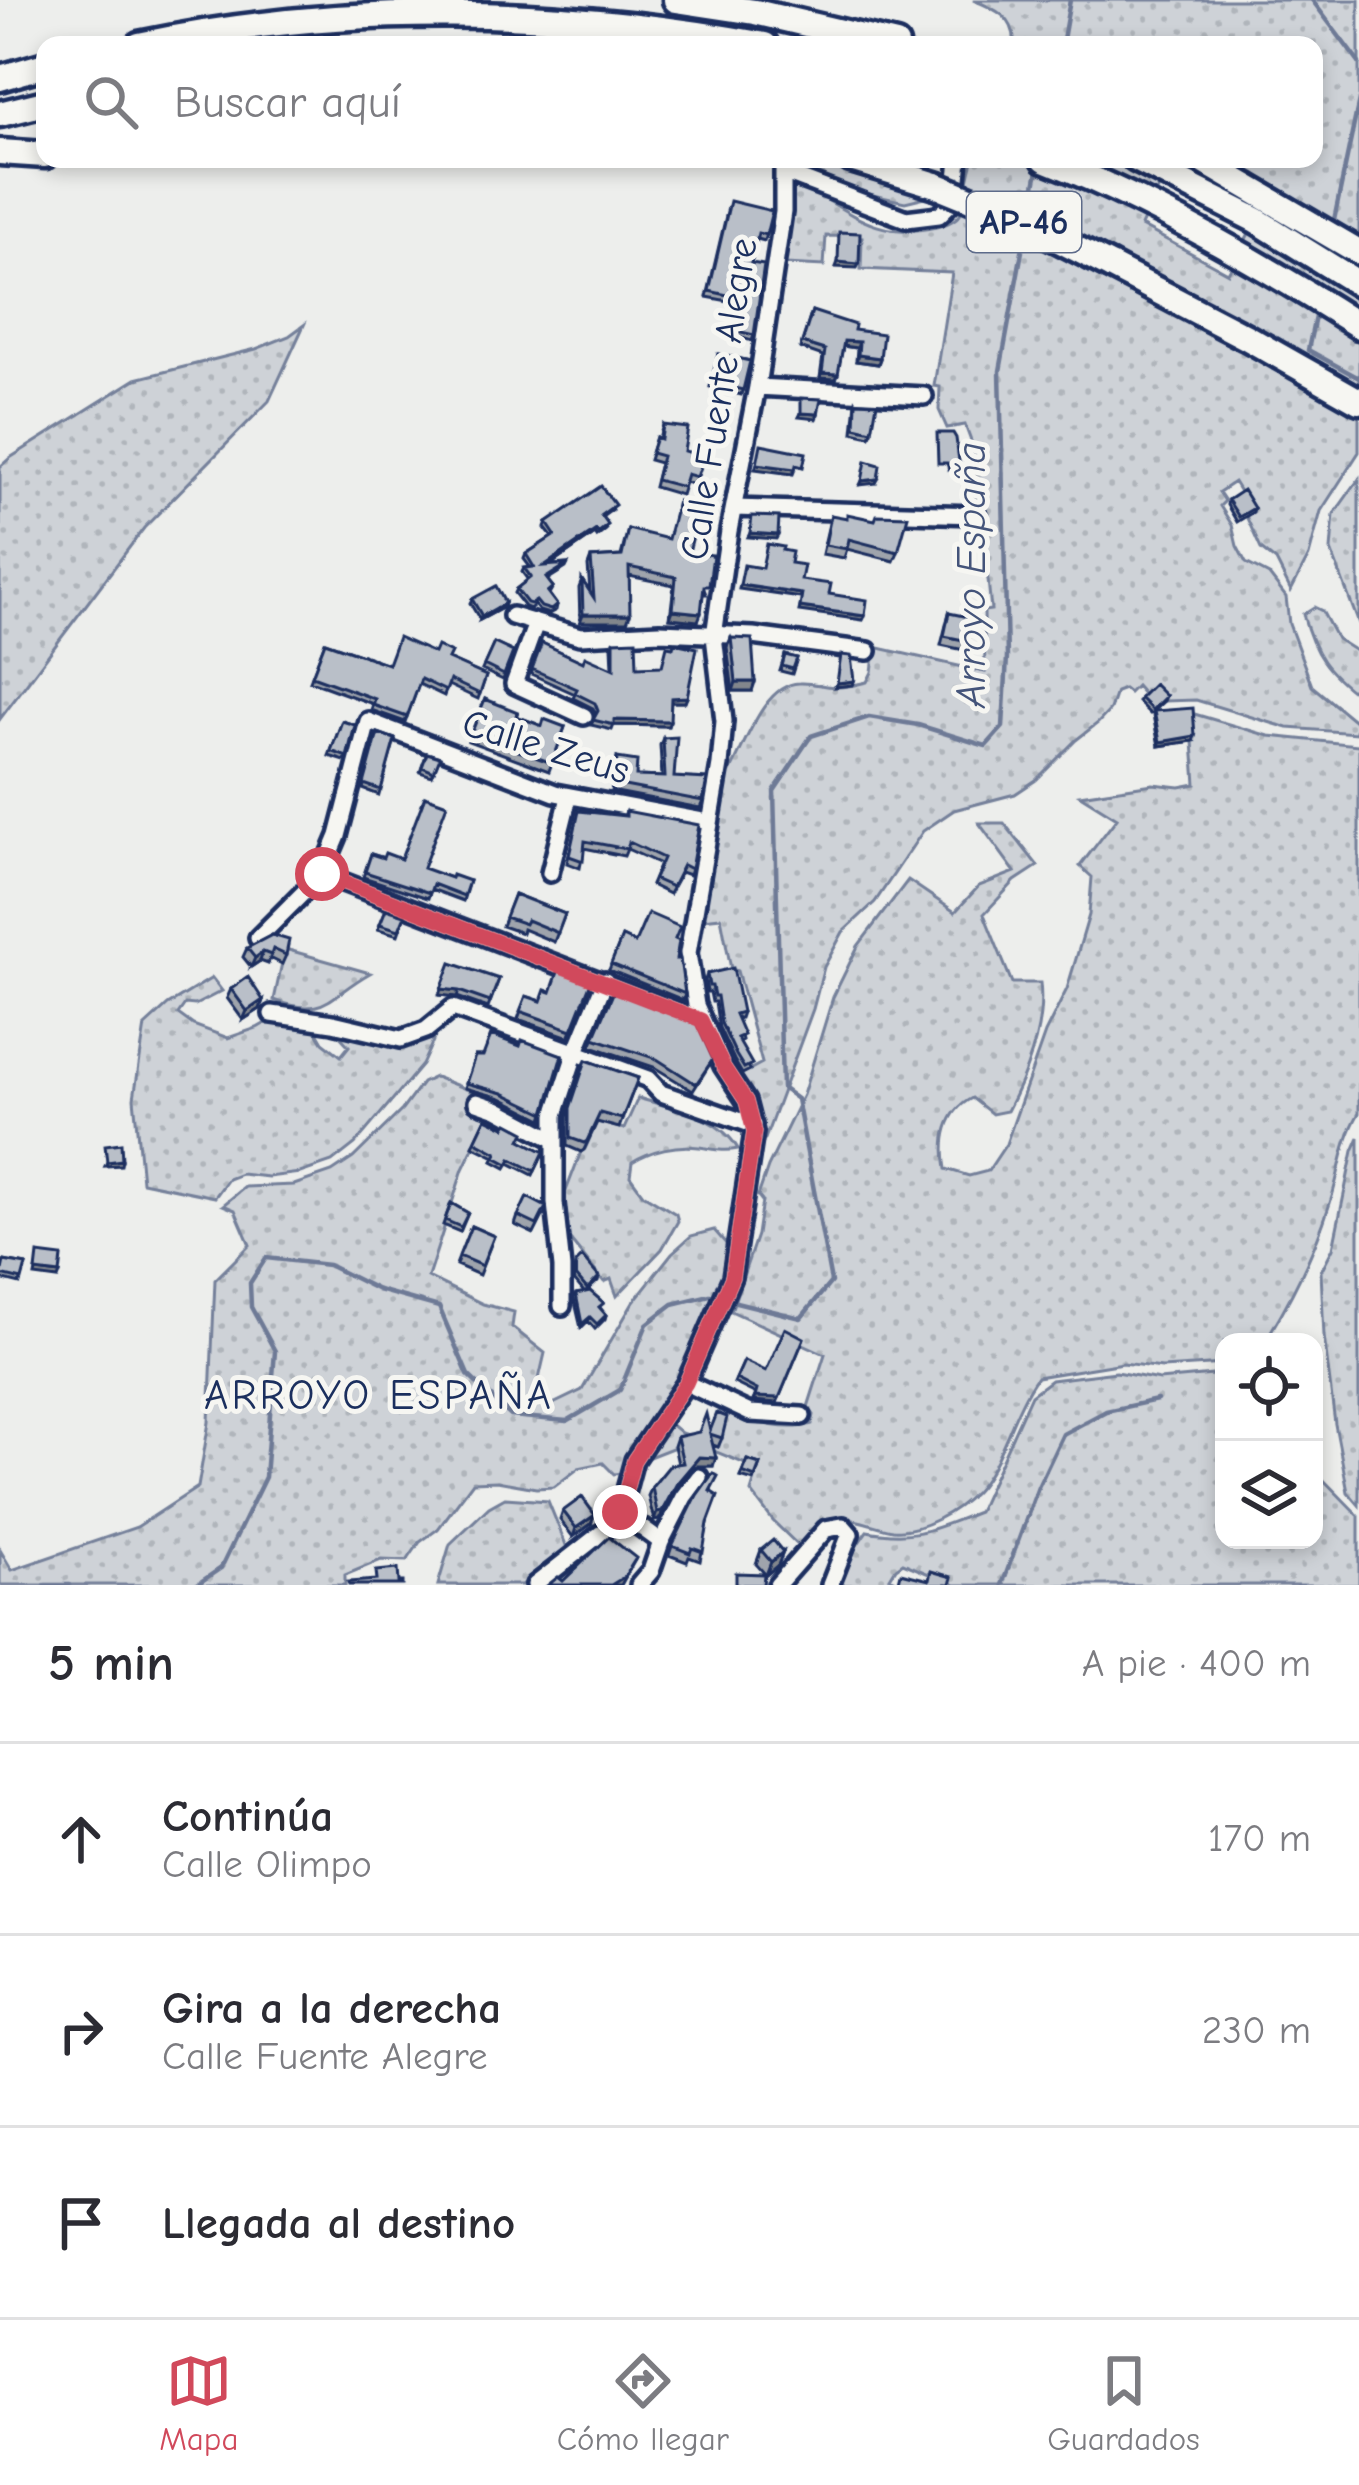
<!DOCTYPE html>
<html lang="es">
<meta charset="utf-8">
<style>
body{margin:0;font-family:"Comic Neue",sans-serif;background:#f2f2f3;color:#2b2b33}
.controls{position:absolute;right:36px;bottom:36px;display:grid;overflow:hidden;border-radius:24px;box-shadow:0 6px 18px #0003}
.controls button{width:108px;height:108px;display:grid;place-items:center;padding:0;border:0;border-bottom:3px solid #e1e1e2;background:#fff;color:#2b2b33;font:60px sans-serif}
.stop{position:absolute;width:36px;height:36px;margin:-27px;border:9px solid #d1495b;border-radius:50%;background:#fff}
.stop.end{background:#d1495b;border-color:#fff;box-shadow:0 3px 12px #0008}
.list{margin:0;padding:0;list-style:none}
h2{display:flex;justify-content:space-between;align-items:center;height:156px;margin:0;padding:0 48px;font-size:51px}
h2 small{font-size:39px;font-weight:400;color:#7c7c81}
.list li{display:grid;grid-template-columns:78px 1fr auto;gap:36px;align-items:center;box-sizing:border-box;height:192px;padding:0 48px;border-top:3px solid #e1e1e2}
.list b{display:block;font-size:45px;white-space:nowrap}
.list p{margin:0;font-size:39px;white-space:nowrap;color:#7c7c81}
.list em{font-size:39px;font-style:normal;color:#7c7c81}
.icon{flex:none;width:66px;height:66px;fill:none;stroke:currentColor;stroke-width:2;stroke-linecap:round;stroke-linejoin:round}
.map{position:relative;flex:none;width:1359px;height:1585px;overflow:hidden}
.search{position:absolute;background:#fff;box-shadow:0 6px 18px #0003;left:36px;right:36px;top:36px;height:132px;display:flex;align-items:center;gap:30px;box-sizing:border-box;padding:0 42px;border-radius:24px;color:#7c7c81;font-size:45px}
.sheet{height:732px;background:#fff}
nav{display:flex;justify-content:space-around;align-items:center;box-sizing:border-box;height:168px;border-top:3px solid #e1e1e2;background:#fff;font-size:33px;color:#7c7c81}
nav a{display:grid;justify-items:center;gap:6px}
nav .on{color:#d1495b}
.map>svg:first-child{display:block}
.grass{fill:url(#grass-dots);stroke:#74809a;stroke-width:3}
.lines{fill:none;stroke-linecap:round;stroke-linejoin:round}
.stream{stroke:#6e7a96;stroke-width:4.5}
.minor-casing{stroke:#1b2f5e;stroke-width:24}
.highway-casing{stroke:#1b2f5e;stroke-width:33}
.minor{stroke:#f6f6f2;stroke-width:15}
.highway{stroke:#f6f6f2;stroke-width:24}
.highway-bridge-casing{stroke:#1b2f5e;stroke-width:33;stroke-linecap:butt}
.highway-bridge{stroke:#f6f6f2;stroke-width:24}
.wall{fill:#9fa4ac;stroke:#1b2f5e;stroke-width:3}
.shaded-wall{fill:#82868c;stroke:#1b2f5e;stroke-width:3}
.building{fill:#b9bfc8;stroke:#1b2f5e;stroke-width:3}
.route{stroke:#d1495b;stroke-width:15}
.labels{text-anchor:middle;dominant-baseline:central;stroke-width:10;stroke-linejoin:round;paint-order:stroke}
.shield{fill:#f6f6f2;stroke:#5d6b8a;stroke-width:3}
.shield-label{font-size:36px;font-weight:bold;fill:#1b2f5e}
.street-label{font-size:39px;fill:#1b2f5e;stroke:#f6f6f2}
.water-label{font-size:42px;font-style:italic;fill:#44547a;stroke:#f6f6f2}
.neighbourhood-label{font-size:42px;letter-spacing:3px;fill:#1b2f5e;stroke:#f6f6f2}
</style>
<div class="map">
<svg width="1359" height="1585" viewBox="0 0 1359 1585">
<defs>
<pattern id="grass-dots" width="8" height="8" patternUnits="userSpaceOnUse" patternTransform="scale(3)"><rect width="8" height="8" fill="#ced2d7"/><path d="M2 2h.1M6 6h.1" fill="none" stroke="#b0b5bb" stroke-width="1.8" stroke-linecap="round"/></pattern>
</defs>
<rect width="100%" height="100%" fill="#edeeec"/>
<filter id="ink" filterUnits="userSpaceOnUse"><feTurbulence type="fractalNoise" baseFrequency=".00833" numOctaves="2"/><feDisplacementMap in="SourceGraphic" scale="24" xChannelSelector="R" yChannelSelector="G"/><feConvolveMatrix kernelMatrix="1 2 1 2 8 2 1 2 1" color-interpolation-filters="sRGB"/></filter>
<g filter="url(#ink)">
<path class="grass" d="M973 0H1359V452L1321 511 1309 556 1291 591 1276 561 1261 549 1246 516 1252 511 1234 482 1219 492 1225 501 1220 506 1232 525 1237 546 1246 563 1269 575 1286 597 1289 624 1312 686 1357 723 1356 733 1288 728 1196 700 1164 701 1145 696 1136 686 1129 693 1124 689 1116 692 1110 710 1098 723 1076 740 1036 780 1015 794 954 810 923 831 875 902 843 932 824 967 813 1009 765 1139 761 1141 754 1103 738 1076 762 1063 737 971 731 969 721 917 702 919 707 907V889L725 776 730 772C745 745 764 684 799 683 812 682 825 687 838 687 848 687 858 684 867 682L872 672 875 647 985 672 984 611 991 610 984 539 973 509 970 483 972 444 965 425 947 428 939 410 940 387 934 386 952 273 861 269 862 237 826 236 824 266 785 264 793 185 798 183C849 210 874 241 936 227 944 225 955 222 960 214 967 201 967 175 974 159H1172L1141 226 1228 273 1274 186 1225 159H1314V45H1014C1017 18 994 8 973 0Z
M775 159H804L934 195 905 202 840 188Z
M304 325 269 401 144 528 0 719V467L10 458 136 379 256 349 289 336Z
M1359 479V624L1331 550 1334 514Z
M1314 607 1322 611 1337 639 1359 653V696C1326 671 1314 655 1303 614Z
M1191 713 1269 736 1359 745V1113C1341 1144 1341 1170 1330 1203 1316 1248 1294 1293 1270 1333L1269 1342H1224V1364L1162 1368 1123 1363 1037 1377C1012 1411 1002 1463 975 1492 957 1511 920 1533 893 1530 876 1527 854 1517 838 1519 824 1521 811 1539 802 1549L773 1521 751 1492 758 1469 690 1441 644 1459 669 1423 681 1433 719 1446 727 1412C752 1422 787 1432 812 1424L814 1415 808 1407 825 1354 731 1311 757 1235 762 1201 758 1196 768 1167 803 1095 833 997 858 946 908 880 955 912 979 886 1015 872 979 823H1004L1038 866 1015 881 984 914 1012 983H1040C1045 1026 1027 1073 1007 1111L992 1114 972 1098C945 1112 941 1141 946 1169L969 1176 988 1171 1006 1144 1045 1033 1067 989 1089 915 1092 877 1080 866 1117 818 1080 795 1153 784 1180 787 1196 784Z
M285 949 370 973C327 997 326 1019 274 1000Z
M212 978 222 991 195 1005 185 1004 178 1014 193 1025 228 1038 257 1028 271 1020 313 1025 323 1042 341 1056 349 1046 333 1029C374 1041 398 1050 438 1030L422 1065 355 1144 332 1162 300 1173 268 1177 241 1174 228 1179 215 1197 142 1182 134 1098 145 1026 168 1005Z
M435 1077 474 1092 469 1109 489 1115 463 1169 428 1277 483 1304 514 1312 512 1327 545 1353 536 1392 553 1404 582 1390 634 1301 672 1253 691 1236 714 1230 728 1246C722 1291 697 1355 672 1394 653 1422 635 1439 623 1473L614 1474 603 1463 579 1468 554 1487 536 1488 497 1481 473 1482 438 1529 420 1542 407 1561 381 1560 345 1575V1585H0V1550L12 1570 137 1527 198 1487 209 1422 215 1280 250 1245 235 1210 223 1205 245 1187 294 1185 332 1172 353 1158 402 1110 422 1083Z
M638 1098C673 1109 719 1115 738 1149 723 1152 714 1149 699 1147 676 1144 651 1150 632 1162L630 1176 643 1194 676 1214 678 1221 662 1249 617 1296 611 1279 604 1282 570 1240 562 1244 559 1190 566 1191 582 1149H585L597 1122 624 1129Z
M1359 1137V1505L1348 1492 1335 1424 1324 1336 1321 1271 1333 1248 1353 1151Z
M1116 1372 1159 1380 1224 1374V1540H1314V1470L1359 1516V1585H955L903 1563 896 1568 890 1578 898 1582 897 1585H839L846 1561 867 1531C915 1540 934 1529 978 1512L1031 1395 1051 1380Z
M505 1498 548 1501 568 1550 522 1585H438L450 1544 489 1507Z"/>
<g class="lines">
<path class="stream" d="M1312 0 1359 63
M1062 45 1070 0
M1030 212 1039 165
M1333 225 1359 100
M1317 307 1308 350 1359 378
M728 1300 801 1318 831 1282 797 1099 782 1088 774 791 811 736 869 717 918 725 986 746 1003 727 1007 657 1000 371 1025 235
M45 1585H70
M196 1585 221 1568 265 1477 275 1351 251 1307 250 1283 266 1258 328 1265 378 1290 439 1307 468 1375 511 1416 567 1421 620 1390 647 1324 673 1304 710 1295 717 1297
M1002 1585 1038 1487 1063 1434 1106 1411 1157 1400"/>
<g class="minor-casing">
<path id="minor" d="M757 387 924 396
M734 508 977 515
M512 616 580 636 660 632 753 636 868 651
M536 623 514 684 584 716
M550 873 569 797
M322 874 338 836 368 721 555 793 709 822
M258 938 322 874 701 1020
M272 1014 333 1023 401 1039 426 1030 453 1008 648 1079 661 1093 753 1125
M477 1102 497 1109 555 1140
M562 1306V1268L555 1203V1115L575 1054 605 981
M686 1383 750 1413 802 1416
M620 1512 661 1542 651 1571 639 1585
M661 1542 684 1497 699 1477
M535 1585 613 1524 620 1512 634 1460 686 1383 732 1277 754 1132 746 1101 723 1066 696 1005 688 953 720 765 724 721 714 636 729 531 757 387 783 212V172L906 219 939 215 955 199 959 159
M777 1585 826 1529 843 1526 850 1534 830 1585"/>
</g>
<g class="highway-casing">
<path id="highway" d="M676 0 755 12 896 45
M139 45C344 2 559 7 765 45
M0 78 45 65
M0 114 45 103
M0 152 45 155
M851 159 936 185
M1045 159C1152 201 1262 264 1359 326
M1136 159 1256 220 1359 284
M1200 159 1359 252
M1110 266 1246 337 1359 401"/>
</g>
<use href="#minor" class="minor"/>
<use href="#highway" class="highway"/>
<g class="highway-bridge-casing">
<path id="highway-bridge" d="M936 185 1010 215 1110 266"/>
</g>
<use href="#highway-bridge" class="highway-bridge"/>
</g>
<path class="wall" d="M728 207 772 211 764 241 757 239 751 263 754 335 752 341 735 336 739 303 707 297Z
M812 311 854 330 880 358 878 364 856 361 857 348 843 346 836 379 820 378 823 356 800 348Z
M718 354 750 361 741 395 710 387Z
M856 402 872 431 870 436 853 432Z
M663 425 684 451 704 457 695 485 685 482 681 495 654 487 660 463 649 460 656 437 659 438Z
M1228 500 1254 508 1253 512 1237 522 1227 505Z
M613 509 602 517 606 530 597 537 595 534 550 565 568 564 566 568 547 580 553 587 549 594 557 605 556 610 549 614 539 611 534 605 530 609 525 607 514 593 516 589 528 580 522 572 524 568 530 567 524 559 526 554 552 537 545 528 547 523Z
M831 515 898 552 894 561 847 549 844 558 822 554Z
M628 529 689 552 706 594H703L698 621 670 618 674 585 629 576 627 622H580L579 588 582 580 590 592 588 566 591 558 621 556Z
M472 599 505 603 504 607 480 620 470 603Z
M949 613 968 641 964 650 941 645Z
M731 638 752 691H733L727 647Z
M614 641 637 667 687 697 685 702H671L668 726 614 725 612 730 591 725 596 715 593 708 573 698 575 694 531 674 542 643 583 662 613 668 612 646Z
M325 642 388 664 434 653 486 676 478 699 448 685 444 696 419 684 405 722 371 710 373 704 310 681Z
M494 643 513 652 503 680 482 670Z
M785 655 797 658 792 674 780 671Z
M1166 696 1164 701 1150 714 1138 702 1140 698Z
M485 699 516 716 542 726 565 727 549 771 468 741Z
M1154 711 1193 741 1159 746 1153 715Z
M342 721 355 725 345 761 329 756Z
M378 733 395 739 379 795 363 789Z
M663 738 674 777 703 801 700 808 611 791 617 758 636 776 662 777 660 745Z
M427 753 440 757 432 776 420 772Z
M579 811 624 816 626 811 691 869 689 875 681 872 669 894 651 885 660 864 627 849 624 856 584 848 580 868 567 863Z
M371 854 451 878 469 881 463 901 431 889 428 898 363 877Z
M514 894 565 914 554 942 523 929 522 933 502 926Z
M386 909 405 915 398 935 378 929Z
M272 935 286 955 282 964 270 958 268 964 260 961 251 967 243 957 247 948Z
M622 937 635 943 675 939 676 959 685 994 683 1000 609 970Z
M707 974 742 1012 740 1018H737L742 1040 739 1042 750 1070 742 1074 734 1060 719 1028 715 1002H712L710 992H707L705 980Z
M499 979 488 1008 457 997 439 995Z
M591 982 569 1037 518 1019 526 996 541 1001 551 992Z
M231 989 263 1000 260 1009 243 1020 227 998Z
M614 991 713 1059 693 1091 654 1067 591 1046Z
M520 1046 562 1055 543 1119 501 1098 465 1088 475 1056H483Z
M586 1060 638 1078 619 1128 597 1122 584 1150 581 1152 567 1146V1117Z
M486 1118 521 1141 544 1152 533 1175 509 1163 506 1168 493 1161 495 1157 473 1146Z
M451 1203 468 1213 460 1232 443 1225Z
M518 1216H543L534 1234 515 1225Z
M471 1226 494 1236 479 1275 456 1265Z
M4 1261 26 1265 20 1284 0 1279Z
M576 1263 599 1277 598 1281 587 1291 606 1315 605 1319 595 1329 588 1321 581 1328 574 1298 576 1294 584 1292 574 1280Z
M744 1361 777 1403 753 1401 756 1394 734 1383Z
M710 1431 722 1438 718 1447 713 1445V1466H695L674 1491 659 1520 654 1521 648 1496 652 1487 678 1464 674 1446 677 1437Z
M747 1460 760 1464 754 1481 740 1477Z
M711 1492 708 1523 700 1561 689 1557 687 1562 669 1555 672 1546Z
M563 1511 591 1524 573 1537 560 1520Z
M761 1550 783 1552 778 1565 766 1575 756 1564Z"/>
<path class="shaded-wall" d="M838 262 859 264 857 268 836 267Z
M844 341 859 342 857 348 842 346Z
M858 355 880 358 878 364 856 361Z
M822 373 838 374 836 379 820 378Z
M801 413 818 414 816 419 799 417Z
M757 464 795 469 793 474 755 469Z
M878 479 876 483 860 485 862 481Z
M596 530 595 534 543 570 544 566Z
M750 533 778 535 776 539 748 537Z
M740 585 802 594 801 598 739 589Z
M505 603 504 607 480 620 482 616Z
M800 607 865 616 863 620 799 611Z
M673 610 701 613 698 621 670 618Z
M583 614H630L627 622H580Z
M854 681 852 685 835 687 837 683Z
M736 682H755L752 691H733Z
M687 697 685 702H669L671 698Z
M614 720 670 721 668 726 613 725Z
M1195 736 1193 741 1159 746 1160 742Z
M263 952 260 961 251 967 255 958Z
M441 989 459 991 457 997 439 995Z
M263 1000 260 1009 243 1020 247 1011Z
M122 1160 121 1165 105 1166 107 1162Z
M36 1271 60 1274 58 1279 35 1276Z
M804 1338 777 1403 753 1401 755 1397Z
M699 1457 716 1458 713 1466H695L674 1491 659 1520 654 1521 657 1512 677 1483Z
M595 1515 591 1524 573 1537 576 1528Z
M783 1552 778 1565 766 1575 771 1562Z
M636 1558 621 1585H611Z"/>
<path class="building" d="M730 201 772 211 766 235 758 233 751 263 764 265 754 335 737 331 741 298 709 291Z
M839 232 860 233 859 264 838 262Z
M812 311 855 325 854 330 883 334 880 358 858 355 859 342 844 341 838 374 822 373 825 350 802 343Z
M718 354 750 361 743 390 712 383Z
M801 398 821 399 818 414 801 413Z
M856 402 877 403 872 431 855 427Z
M663 425 688 428 684 451 704 457 697 477 687 474 683 487 656 480 662 456 651 453 656 437 661 439Z
M937 433H953L956 438 960 469 949 470 947 463H938Z
M761 444 806 453 803 467 796 465 795 469 757 464Z
M866 461 880 465 878 479 862 481Z
M601 486 615 505 601 515 608 525 598 533 596 530 544 566 568 564 546 578 553 587 547 592 557 605 551 610 541 607 536 601 531 604 527 603 516 589 531 577 524 568 534 567 526 554 555 535 547 523Z
M1243 490 1254 508 1239 517 1228 500Z
M678 501 700 507 689 552 713 555 709 586H704L701 613 673 610 676 577 629 567 630 614H583L582 580 594 598 591 558 622 556 628 529 668 539Z
M847 514 875 520 877 515 908 516 898 552 849 539 847 549 825 545 831 515 847 518Z
M752 516 779 517 778 535 750 533Z
M767 544 783 547 782 550 792 552 790 563 804 565 801 580 831 584 829 594 867 600 865 616 800 607 802 594 740 585 744 565 762 568Z
M496 586 505 603 482 616 472 599Z
M949 613 973 618 968 641 944 636Z
M398 637 434 653 437 646 451 653 448 659 486 676 480 694 450 680 446 691 421 679 407 717 373 705 375 699 312 676 325 642 388 664Z
M731 638 752 639 755 682H736Z
M636 640 637 667 662 666 667 646 673 647 674 643 697 648 687 697 671 698 670 721 614 720V725L593 720 598 711 595 703 575 693 577 689 532 669 542 643 583 662 585 656 614 669V641Z
M494 643 513 652 504 675 484 665Z
M785 655 797 658 793 669 782 666Z
M841 655 851 656 854 681 837 683Z
M1154 684 1166 696 1152 710 1140 698Z
M485 699 518 712 516 716 542 726 544 719 565 727 552 763 471 734Z
M1193 708 1195 736 1160 742 1154 711Z
M342 721 355 725 347 757 331 751Z
M378 733 395 739 381 790 364 784Z
M677 737 674 777 707 779 703 801 614 784 617 758 637 761 636 776 665 777 663 738Z
M427 753 440 757 434 772 422 767Z
M425 796 447 804 423 868 451 878 452 875 469 881 464 896 433 884 430 893 365 872 371 854 383 858 385 853 401 859Z
M579 811 626 816V811L699 825 691 869 683 865 672 887 654 879 663 858 629 842 627 849 585 841 583 861 569 856Z
M514 894 565 914 558 933 527 920 525 924 505 917Z
M386 909 405 915 399 930 380 924Z
M648 913 680 927 675 939 679 941 676 959H680L685 994 611 964 622 937 635 943Z
M272 935 289 940 286 955 273 949 271 955 263 952 255 958 247 948Z
M451 963 499 979 490 1002 459 991 441 989Z
M733 968 742 1012 735 1014 744 1035 737 1038 752 1064 744 1068 736 1055 721 1023 717 996H714L712 986H709L707 974Z
M559 969 591 982 572 1030 520 1011 526 996 541 1001 545 990 551 992Z
M248 977 263 1000 247 1011 231 989Z
M614 991 697 1023 713 1059 696 1084 657 1059 594 1038Z
M491 1035 520 1046 522 1040 562 1055 545 1113 503 1093 466 1083 475 1056H483Z
M586 1060 638 1078 622 1119 600 1113 587 1141 584 1143 570 1138V1108Z
M486 1118 505 1127 508 1123 525 1132 521 1140 544 1152 535 1171 511 1159 508 1164 495 1157 497 1153 475 1141Z
M121 1143 122 1160 107 1162 105 1145Z
M527 1197 546 1207 537 1225 518 1216Z
M451 1203 468 1213 461 1227 445 1220Z
M471 1226 494 1236 482 1266 459 1256Z
M38 1254 62 1257 60 1274 36 1271Z
M582 1257 599 1277 587 1289 576 1276V1263Z
M4 1261 26 1265 22 1280 1 1275Z
M590 1291 604 1303 599 1307 606 1315 597 1324 590 1317 582 1324 576 1294Z
M785 1328 804 1338 779 1398 755 1397 757 1390 736 1379 744 1361 766 1371Z
M717 1413 727 1417 722 1438 710 1434 716 1458 699 1457 677 1483 662 1511 657 1512 652 1487 670 1465 683 1463 677 1437 699 1432 706 1414 710 1431Z
M747 1460 760 1464 755 1477 742 1472Z
M713 1473 718 1476 710 1491 718 1496 708 1523 703 1552 692 1548 690 1553 672 1546 697 1495Z
M582 1497 595 1515 576 1528 563 1511Z
M609 1537 636 1558 624 1577 611 1585H548L558 1577 563 1581Z
M773 1540 783 1552 771 1562 761 1550Z
M398 1569 399 1582H403V1585H349L348 1582 377 1580 376 1571Z
M931 1571 952 1577 950 1585H898L901 1573 929 1580Z
M736 1573 764 1574 763 1585H736Z"/>
</g>
<g class="lines" filter="url(#ink)">
<path class="route" d="M322 874 701 1020 723 1066 746 1101 754 1132 732 1277 686 1383 634 1460 620 1512"/>
</g>
<g class="labels">
<rect class="shield" x="967" y="192" width="114" height="60" rx="9"/>
<g class="shield-label">
<text x="1024" y="222">AP-46</text>
</g>
<g class="street-label">
<text transform="translate(719 399) rotate(-81)">Calle Fuente Alegre</text>
<text transform="translate(546 747) rotate(17)">Calle Zeus</text>
</g>
<g class="water-label">
<text transform="translate(971 575) rotate(-90)">Arroyo España</text>
</g>
<g class="neighbourhood-label">
<text x="379" y="1395">ARROYO ESPAÑA</text>
</g>
</g>
</svg>
<div class="controls">
<button><svg class="icon" aria-label="locate" viewBox="0 0 24 24"><circle cx="12" cy="12" r="6"/><path d="M12 2v4M12 18v4M2 12h4M18 12h4"/></svg></button>
<button><svg class="icon" aria-label="layers" viewBox="0 0 24 24"><path d="M12 4l9 5-9 5-9-5zM3 14l9 5 9-5"/></svg></button>
</div>
<div class="stop" style="left:322px;top:874px"></div>
<div class="stop end" style="left:620px;top:1512px"></div>
<div class="search"><svg class="icon" aria-label="search" viewBox="0 0 24 24"><circle cx="10" cy="10" r="6"/><path d="M15 15l6 6"/></svg>Buscar aquí</div>
</div>
<section class="sheet">
<h2>5 min<small>A pie · 400 m</small></h2>
<ul class="list">
<li><svg class="icon" aria-label="ahead" viewBox="0 0 24 24"><path d="M12 20V5M6 11l6-6 6 6"/></svg><div><b>Continúa</b><p>Calle Olimpo</p></div><em>170 m</em></li>
<li><svg class="icon" aria-label="right" viewBox="0 0 24 24"><path d="M7 20v-9h11M14 6l5 5-5 5"/></svg><div><b>Gira a la derecha</b><p>Calle Fuente Alegre</p></div><em>230 m</em></li>
<li><svg class="icon" aria-label="arrive" viewBox="0 0 24 24"><path d="M6 21V4h12l-3 4 3 4H6"/></svg><div><b>Llegada al destino</b></div></li>
</ul>
</section>
<nav>
<a class="on"><svg class="icon" aria-label="map" viewBox="0 0 24 24"><path d="M3 6l6-2 6 2 6-2v14l-6 2-6-2-6 2zM9 4v14M15 6v14"/></svg>Mapa</a>
<a><svg class="icon" aria-label="directions" viewBox="0 0 24 24"><path d="M12 3l9 9-9 9-9-9zM9 14v-3h6M13 9l2 2-2 2"/></svg>Cómo llegar</a>
<a><svg class="icon" aria-label="saved" viewBox="0 0 24 24"><path d="M7 4h10v16l-5-4-5 4z"/></svg>Guardados</a>
</nav>
